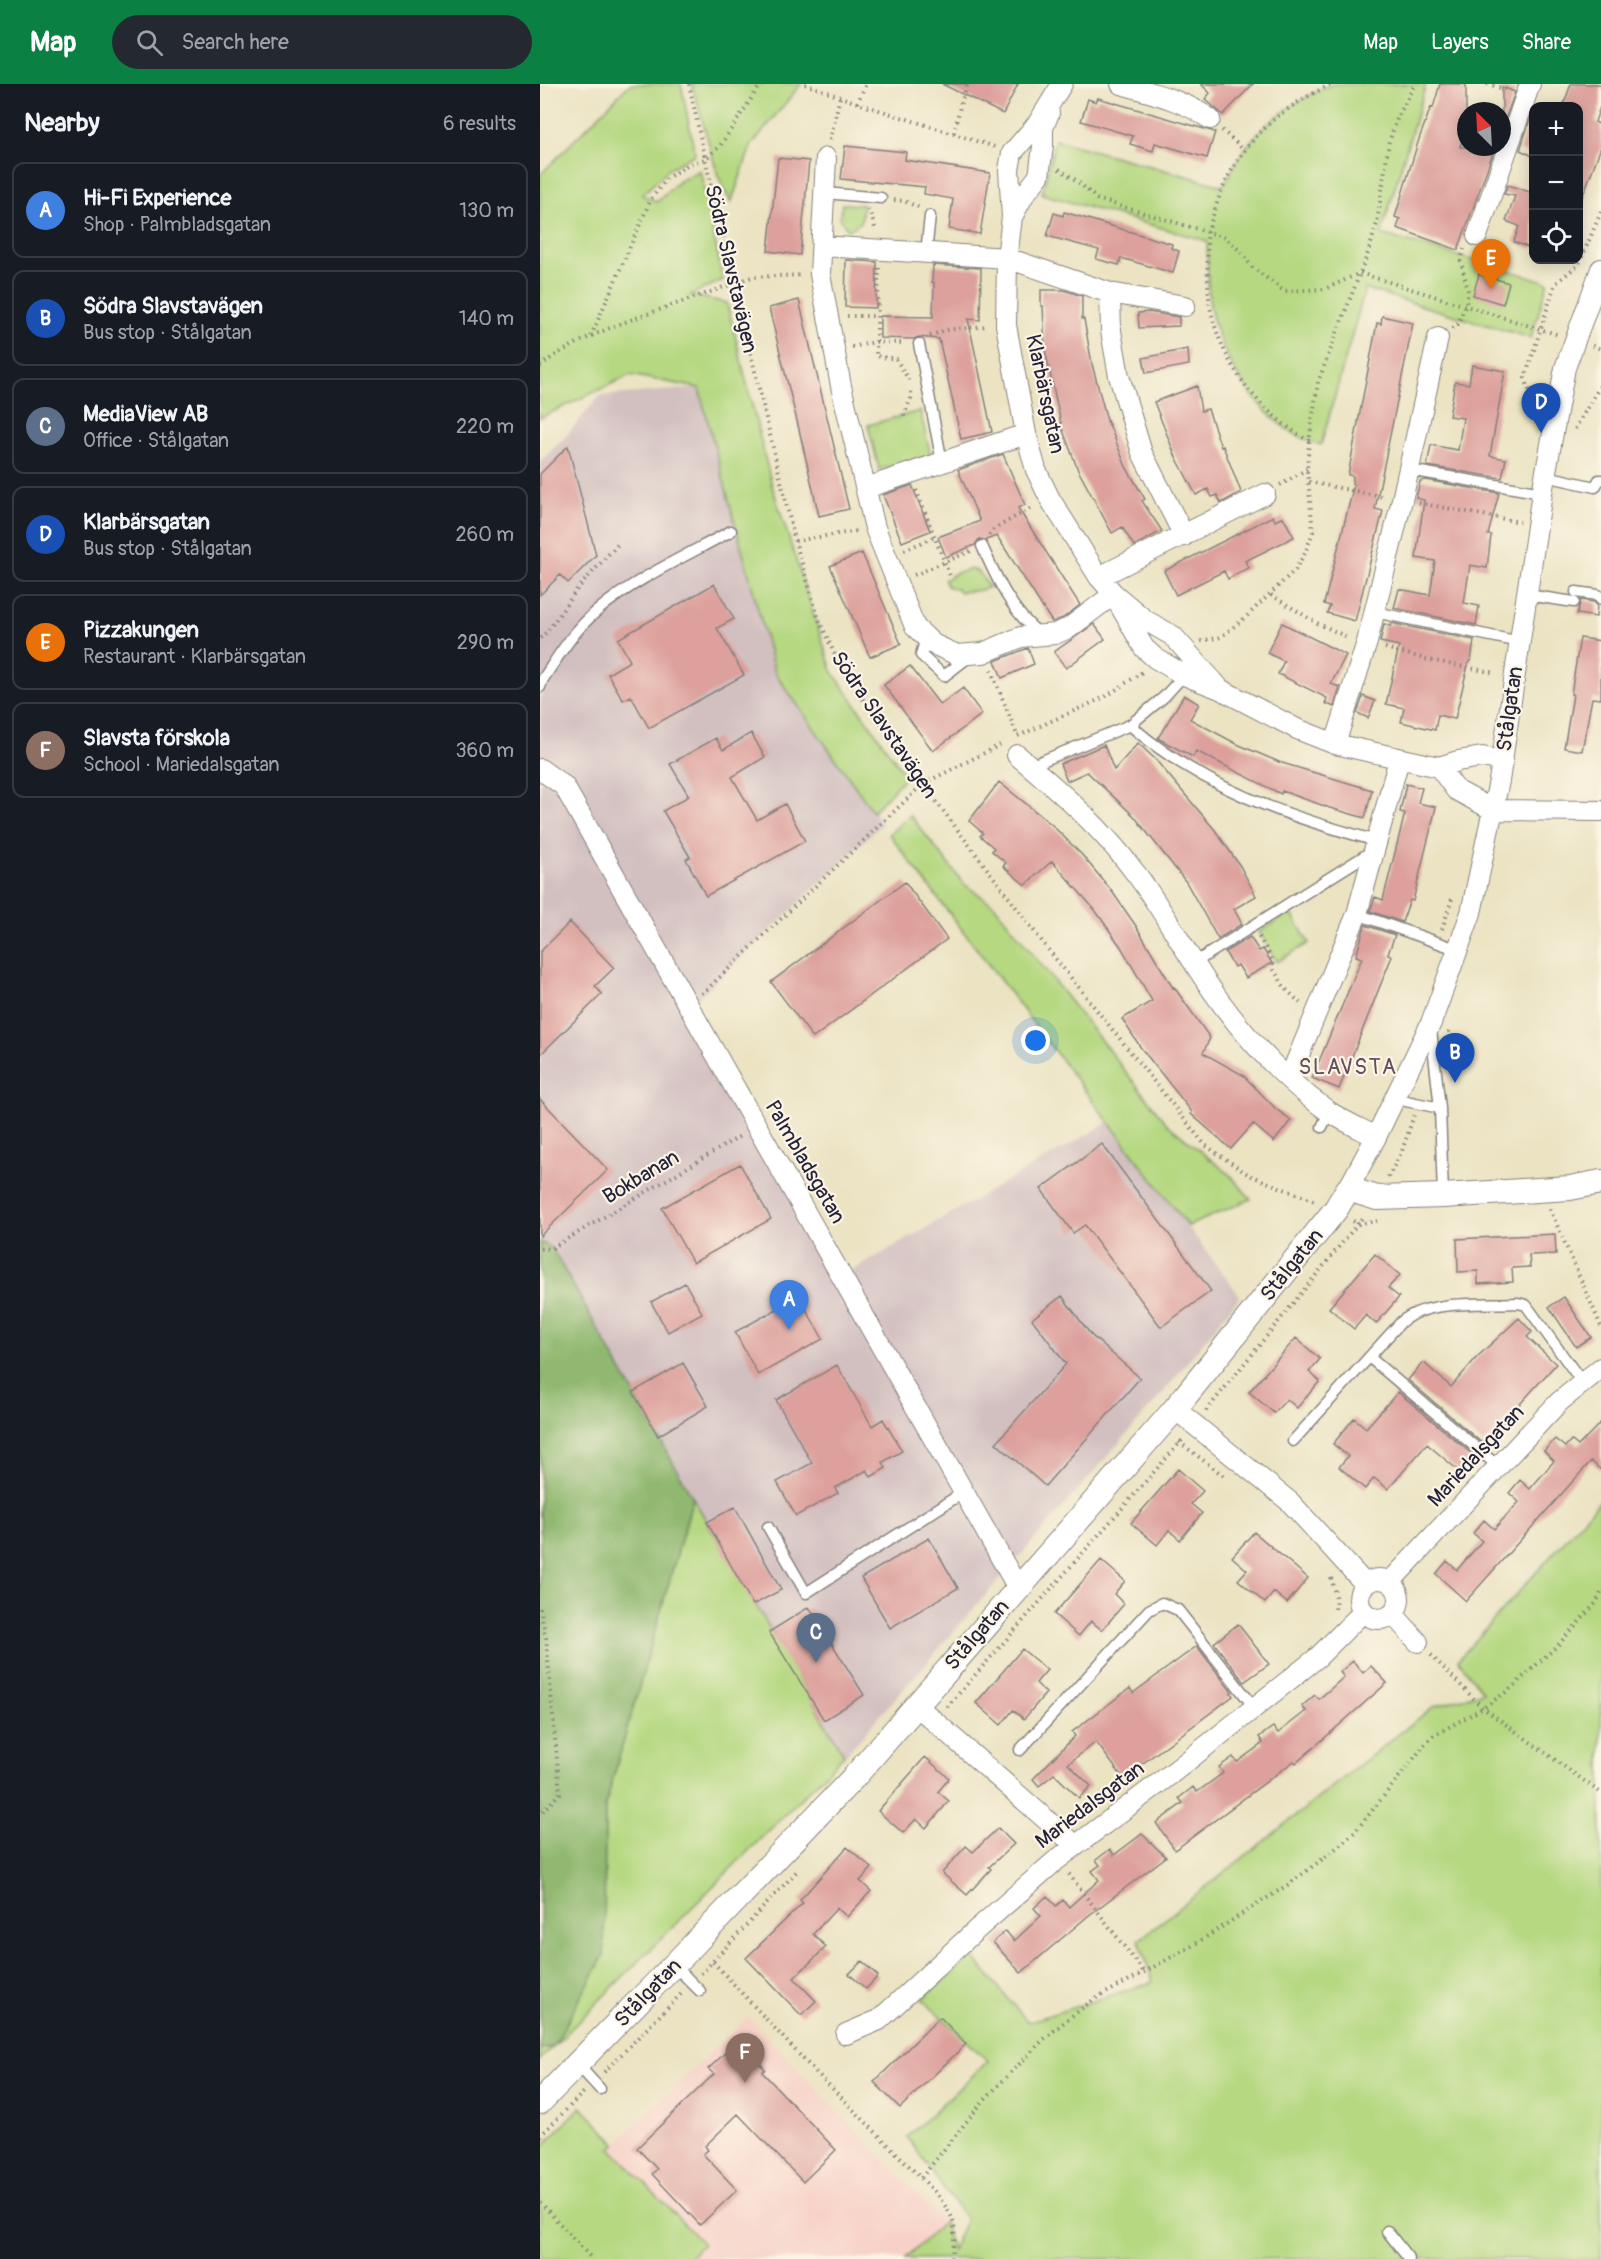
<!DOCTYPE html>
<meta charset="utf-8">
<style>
body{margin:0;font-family:Pangolin,sans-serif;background:#242831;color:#f1f3f6}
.controls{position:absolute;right:18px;top:18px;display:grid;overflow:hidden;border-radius:12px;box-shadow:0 3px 15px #0003}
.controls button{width:54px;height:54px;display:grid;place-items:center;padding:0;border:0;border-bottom:2px solid #363941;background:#171b24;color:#f1f3f6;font:30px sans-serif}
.compass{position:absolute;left:917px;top:18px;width:54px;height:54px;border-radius:50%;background:#171b24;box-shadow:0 3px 15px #0003;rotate:336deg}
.you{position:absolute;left:496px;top:957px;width:21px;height:21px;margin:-15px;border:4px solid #fff;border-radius:50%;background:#1a73e8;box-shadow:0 0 0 9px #1a73e833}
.badge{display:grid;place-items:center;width:39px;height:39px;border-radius:50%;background:#0b8043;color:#fff;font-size:20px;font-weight:700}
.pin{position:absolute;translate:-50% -50px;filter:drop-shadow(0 2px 3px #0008)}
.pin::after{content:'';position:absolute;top:32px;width:21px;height:18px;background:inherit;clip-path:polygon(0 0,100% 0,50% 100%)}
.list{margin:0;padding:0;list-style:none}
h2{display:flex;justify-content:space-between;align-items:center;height:78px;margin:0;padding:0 24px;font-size:26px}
h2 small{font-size:20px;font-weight:400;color:#9ea1a6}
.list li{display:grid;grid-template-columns:39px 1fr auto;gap:18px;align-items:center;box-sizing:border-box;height:96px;margin:0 12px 12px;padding:0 12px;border:2px solid #363941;border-radius:12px}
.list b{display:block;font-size:22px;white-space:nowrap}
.list p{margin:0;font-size:20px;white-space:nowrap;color:#9ea1a6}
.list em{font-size:20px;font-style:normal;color:#9ea1a6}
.icon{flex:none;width:33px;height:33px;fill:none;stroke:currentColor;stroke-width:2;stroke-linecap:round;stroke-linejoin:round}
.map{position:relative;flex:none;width:1061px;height:2175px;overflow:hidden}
header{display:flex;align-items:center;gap:36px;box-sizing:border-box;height:84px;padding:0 30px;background:#0b8043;color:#fff}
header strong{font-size:28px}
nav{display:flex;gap:33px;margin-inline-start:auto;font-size:21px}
.search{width:420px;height:54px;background:#242831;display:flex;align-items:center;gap:15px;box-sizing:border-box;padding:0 21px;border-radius:33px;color:#9ea1a6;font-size:22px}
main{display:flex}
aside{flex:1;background:#171b24}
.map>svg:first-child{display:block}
.built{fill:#f7d1c8}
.industrial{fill:#d2bfc0}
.green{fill:#b5d881;stroke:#6c7d5e;stroke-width:1.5}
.forest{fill:#90b86f;stroke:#596d55;stroke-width:1.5}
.building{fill:#dda09c}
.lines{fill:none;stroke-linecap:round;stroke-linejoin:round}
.service-casing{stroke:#86827e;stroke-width:13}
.minor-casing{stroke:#86827e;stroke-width:22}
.tertiary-casing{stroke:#86827e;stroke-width:26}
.path{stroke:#86827e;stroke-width:4;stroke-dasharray:1.5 4.5;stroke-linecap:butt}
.service{stroke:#fff;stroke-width:10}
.minor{stroke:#fff;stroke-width:20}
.tertiary{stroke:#fff;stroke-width:24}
.labels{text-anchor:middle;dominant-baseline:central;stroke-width:4.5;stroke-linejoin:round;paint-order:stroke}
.street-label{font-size:21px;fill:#22223b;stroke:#fcf5e5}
.neighbourhood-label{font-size:22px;letter-spacing:1.5px;fill:#634e5d;stroke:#fcf5e5}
</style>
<header>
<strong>Map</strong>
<div class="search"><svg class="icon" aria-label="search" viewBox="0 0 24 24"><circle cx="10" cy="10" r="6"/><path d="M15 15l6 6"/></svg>Search here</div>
<nav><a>Map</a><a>Layers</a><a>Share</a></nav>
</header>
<main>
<aside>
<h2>Nearby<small>6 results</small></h2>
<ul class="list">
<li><span class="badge" style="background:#3f7fe0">A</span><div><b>Hi-Fi Experience</b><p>Shop · Palmbladsgatan</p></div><em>130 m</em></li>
<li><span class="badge" style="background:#1a4fb4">B</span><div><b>Södra Slavstavägen</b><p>Bus stop · Stålgatan</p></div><em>140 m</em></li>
<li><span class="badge" style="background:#5c6f8a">C</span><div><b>MediaView AB</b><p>Office · Stålgatan</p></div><em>220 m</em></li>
<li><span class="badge" style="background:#1a4fb4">D</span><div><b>Klarbärsgatan</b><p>Bus stop · Stålgatan</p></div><em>260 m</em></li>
<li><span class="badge" style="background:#e8710a">E</span><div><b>Pizzakungen</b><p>Restaurant · Klarbärsgatan</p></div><em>290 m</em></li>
<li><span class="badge" style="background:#8d6e63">F</span><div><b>Slavsta förskola</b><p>School · Mariedalsgatan</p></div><em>360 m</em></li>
</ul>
</aside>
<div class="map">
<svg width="1061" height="2175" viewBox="0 0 1061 2175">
<rect width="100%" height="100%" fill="#fcf5e5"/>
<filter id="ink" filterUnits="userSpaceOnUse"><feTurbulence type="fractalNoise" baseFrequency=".0167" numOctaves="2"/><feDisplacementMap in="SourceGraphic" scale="12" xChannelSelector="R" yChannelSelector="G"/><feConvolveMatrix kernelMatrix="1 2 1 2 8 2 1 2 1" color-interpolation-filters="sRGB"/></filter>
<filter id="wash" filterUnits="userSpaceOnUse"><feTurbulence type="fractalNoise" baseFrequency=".008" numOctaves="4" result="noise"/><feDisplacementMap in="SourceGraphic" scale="24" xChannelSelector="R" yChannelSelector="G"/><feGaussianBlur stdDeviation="1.35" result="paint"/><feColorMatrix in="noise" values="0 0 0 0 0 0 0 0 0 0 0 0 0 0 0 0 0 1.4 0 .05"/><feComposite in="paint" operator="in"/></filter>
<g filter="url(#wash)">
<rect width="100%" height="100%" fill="#ebe3c2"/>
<path class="built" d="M208 1933 404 2138 365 2175H148L163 2160 71 2064Z"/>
<path class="industrial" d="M159 304 235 589 342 740 149 923 303 1192 569 1038 700 1212 622 1310 302 1675 304 1671 229 1548 12 1164 0 1158V377L26 352 60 312Z"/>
<path class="green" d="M90 0H141L155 70 130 84 102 111 117 118 139 97 160 86 183 196 150 211 187 219 232 402 292 587 366 692 333 728 235 589 159 304 90 291 0 334V91Z
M152 0H261L211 62 191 119 178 92Z
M792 0H886L841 150 1008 198 991 254 825 205 781 361C725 347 680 276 670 222 667 201 668 178 667 157L502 110 515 56 683 102C690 90 696 77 704 66 725 36 760 15 792 0Z
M302 120 323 121 321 138 309 146 300 136Z
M380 327 391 372 339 385 328 341Z
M432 485 439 488 449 503 442 506 420 508 416 504 408 503 404 496 416 489Z
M370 731 424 800 454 821 627 1040 690 1091 711 1115 648 1142 349 750Z
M751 829 769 859 737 878 719 848Z
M153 1414 304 1671 14 1962 0 1976V1966L14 1962 64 1871 65 1722Z
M1061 1416V2175H365L404 2138 412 2166 426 2135 367 2053 448 1977 382 1915 432 1872 488 1938 613 1898 599 1856 893 1623 943 1608 918 1576Z
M41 2023 76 2059 71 2064 163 2160 148 2175H0V2065Z"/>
<path class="forest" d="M0 1158 12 1164 153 1414 65 1722 64 1871 14 1962 0 1966Z"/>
<g id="blocks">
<path class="building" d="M402 0H478L463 30Z
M661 0H713L683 31 665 15 670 9Z
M900 0H926V44L920 63H941L954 66 918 166 857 144 860 135 855 133 879 55 891 23 893 24Z
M1031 0H1061V20L1055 38 1061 41V63L1040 119H1038V22H1023Z
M962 3 975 8 962 44Z
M558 14 675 48 667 74 615 59 613 67 590 60 593 52 541 37 548 15 556 18Z
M993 26V72L980 66Z
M305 62 366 68 365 76 450 89 440 150 409 145 413 115 384 110 385 103 301 95Z
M238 74 269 77 260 171 228 167Z
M968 101 993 109V165L974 158 979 142 966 137 975 112 964 110Z
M524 128 632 160 631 164 639 167 633 189 581 174 579 181 556 175 559 166 507 152 514 129 523 132Z
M306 176 337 178 336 224 305 223Z
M393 181 441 184 440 236 428 235 452 348 421 355 399 255 378 253 374 255 340 254V232L393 233 394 198H392Z
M939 190 969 199 963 220 933 211Z
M501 206H524L542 212V235H544L552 280 568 340H569L586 383 605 415 602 417 622 447 594 462 582 443 572 449 538 386 522 344 505 266 503 222H501Z
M259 216 309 425 279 432 258 341 229 224Z
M609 228 639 233V242L599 244 598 229Z
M842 232 873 239 835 425 843 427 815 537 787 529 790 522 784 520 814 401 812 400 813 392 808 391 837 239 841 240Z
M648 265 649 281 606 289 603 274Z
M932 281 965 287 950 372 966 375 962 394 887 382 891 361 918 366 923 334 909 332 915 298 929 300Z
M657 302 661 327 668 325 681 363 683 362 701 408 681 419 677 411 672 413 668 405 656 411 635 371 614 318Z
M28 362 56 471 28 499 20 491 0 511V390Z
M463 370 485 421 478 424 540 521 523 534 512 538 457 452 446 456 439 455 435 461 406 473 398 453 440 437 418 386Z
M885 396 959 409 948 451H951L947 484 930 481 924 519 939 522 936 541 854 524 859 505 890 511 895 477 876 474 884 416 876 414 880 397Z
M372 401 390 447 362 458 343 411Z
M733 432 735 437 743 433 754 453 705 477 709 484 696 490 688 495 684 487 636 511 624 487Z
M322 469 361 560 330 573 290 482Z
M174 500 194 535 177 544 204 591 109 644 91 612 83 616 68 590 90 577 78 555Z
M1041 516 1054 518 1057 521 1056 533 1037 530Z
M742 539 806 571 791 600 800 603 794 623 785 619 787 614 738 590 744 577 727 569Z
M851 539 934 556 931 577H929L915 635 898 631 895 646 861 638 864 624 846 620 859 562 840 558 844 540 851 542Z
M554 540 565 555 526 584 514 568Z
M1040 554 1061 557V615L1052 614 1042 667 1024 664 1033 611 1031 610Z
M488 564 494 580 462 594 455 577Z
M370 582 400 621 423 604 442 630 393 667 344 601Z
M644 611 659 620 650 635 697 660 739 678 832 706 825 734 790 724 742 707 741 710 656 667 653 673 621 656 618 654Z
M823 612 835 617 828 634 817 629Z
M211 649 225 673 192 693 217 736 245 720 265 757 166 812 146 775 150 773 123 727 149 712 130 680 176 654 183 666Z
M598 659 615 675 675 746 700 782 716 812 694 825 702 840 678 855 646 798 594 732 547 688 527 697 520 680 564 661 574 686Z
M459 698 511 740 542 771 571 806 596 842 633 904 634 903 670 954 663 969 703 991 736 1025 751 1036 734 1058 713 1040 691 1065 651 1030 652 1028 601 964 582 935 612 917 581 863 555 826 512 777 485 801 463 782 466 779 452 767 454 764 440 752 443 749 429 737Z
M866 700 882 704 878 719 896 723 873 817 870 816 862 838 830 827 835 813 843 816 865 729 860 728Z
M365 798 407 855 273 954 231 898Z
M30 838 74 884 55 902 62 910 0 971V868Z
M825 841 855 851 848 870 852 872 799 1005 772 994 822 874 816 872Z
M710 853 719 867 723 865 732 879 706 894 698 881 694 883 685 868Z
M0 1015 68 1086 0 1152Z
M562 1060 671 1207 621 1243 545 1141 533 1149 501 1105Z
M200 1080 231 1135 153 1179 122 1124Z
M1015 1150 1016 1170 989 1171 990 1183 972 1184 973 1198 938 1200V1187L918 1188 917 1155Z
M835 1170 860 1191 848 1204 859 1213 836 1240 826 1231 814 1245 789 1224Z
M145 1199 162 1229 128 1248 111 1218Z
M522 1212 551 1251 600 1294 505 1402 456 1359 526 1280 492 1235Z
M259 1213 283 1255 218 1291 195 1248Z
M1024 1213 1051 1253 1036 1263 1009 1223Z
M979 1234 992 1248 987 1253 1016 1280 945 1359 943 1357 942 1359 868 1296 883 1278 911 1303 937 1273Z
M756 1254 780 1275 769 1288 780 1297 757 1324 747 1315 734 1329 709 1308Z
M143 1279 168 1322 118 1352 93 1308Z
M297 1281 332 1342 343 1335 362 1367 343 1378 346 1384 331 1393 327 1386 295 1404 298 1409 256 1432 237 1398 272 1379 236 1316Z
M858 1308 932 1370 919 1387 887 1360 848 1405 834 1394 825 1405 799 1383 808 1372 793 1360 814 1334 826 1344Z
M1061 1338V1386L1051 1377 926 1517 896 1490 907 1477 917 1486 942 1457 933 1449 944 1436 954 1445 979 1418 969 1409 980 1396 990 1405 1014 1377 1004 1367 1015 1355 1025 1363 1031 1356 1038 1362Z
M638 1385 663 1407 651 1420 662 1429 640 1456 629 1446 617 1461 591 1439Z
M195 1423 241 1506 213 1521 167 1438Z
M714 1448 768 1494 747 1519 734 1508 725 1519 698 1496 707 1486 692 1473Z
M389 1454 418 1504 350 1544 321 1494Z
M561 1476 585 1497 574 1510 584 1520 562 1546 551 1537 539 1552 514 1530Z
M269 1523 324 1611 284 1636 229 1548Z
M698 1540 729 1580 704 1598 674 1559Z
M657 1562 692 1608 691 1609 693 1612 583 1694 556 1658 528 1680 551 1702 539 1714 514 1690 499 1702 493 1695 535 1652 532 1648 590 1604 593 1609Z
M482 1565 507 1586 496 1599 506 1609 484 1635 473 1626 461 1641 436 1619Z
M813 1577 823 1589 831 1582 847 1599 756 1679 754 1677 635 1766 616 1739 643 1719 639 1714 653 1703 657 1708 683 1689 679 1683 693 1673 697 1678 723 1659 719 1653 733 1643 738 1649 766 1627 762 1622 775 1611 779 1615 804 1593 800 1588Z
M385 1673 409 1694 398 1708 409 1717 386 1744 376 1735 363 1749 338 1727Z
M458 1744 474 1760 449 1783 451 1785 427 1811 402 1789 426 1762 433 1768Z
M602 1750 626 1773 548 1832 481 1889 453 1858 466 1847 474 1857 501 1832 494 1824 507 1812 516 1822 523 1816 529 1823 559 1796 552 1787 560 1781 556 1776 570 1765 574 1771Z
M307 1763 332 1784 320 1797 331 1807 307 1833 297 1824 273 1850 286 1863 254 1894 276 1917 261 1931 206 1874 263 1819 260 1816Z
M322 1877 338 1892 326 1905 309 1890Z
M400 1933 426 1960 360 2024 334 1998Z
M198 1957 225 1985 222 1988 296 2066 263 2098 198 2030 165 2062 168 2066 163 2070 197 2106 160 2141 112 2090 117 2085 97 2064 174 1990 168 1985Z"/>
</g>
</g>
<g filter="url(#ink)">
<use href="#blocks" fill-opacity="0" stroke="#86827e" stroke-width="1.5"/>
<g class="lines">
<g class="service-casing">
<path id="service" d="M285 109 341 114
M386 169 390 132
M379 260 402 378
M869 386 1002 409
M1006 392 1055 403 1059 396H1061
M442 462C456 493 472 529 500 550
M1036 508 1058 511 1061 515
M987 511 1034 518
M835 528 980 558
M386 553 381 571 404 592 430 572
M0 603 3 595C19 571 34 546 57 527 96 494 146 472 191 447
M590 641C662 704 746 732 837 757
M490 682 590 641 624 613 644 591
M817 830 919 866
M654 879 834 766
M891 945 900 1024 903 1112
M856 1015 900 1024
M782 1043 789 1028
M829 1273 959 1383
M753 1357 861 1238C888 1215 943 1221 978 1219L986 1221 1042 1298
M228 1443 266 1509 424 1408
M480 1666 609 1526 622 1519 638 1526 714 1623
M134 1881 160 1907
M38 1981 60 2005
M847 2147 869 2175"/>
</g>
<g class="minor-casing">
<path id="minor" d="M522 0 498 39 472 69 469 86 472 133 467 174 466 241 486 350 496 386 510 415 559 493 574 510 605 536 633 552 680 605
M581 0C611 9 644 16 670 35
M286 74 280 190 301 302 335 444 375 543 393 560 417 571 443 569 481 553 515 550 529 544 574 510
M472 133 484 111 499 92 503 62V44L509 29
M937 152 990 0
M282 162 467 174 570 209 645 222
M570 209 571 247 579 292 602 369 644 452
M326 404 486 350
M559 493 725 410
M578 518 604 564 615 574 644 591 680 605 757 645 795 660 899 683 918 677 942 673 963 677
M795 660 827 558 862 416 898 254
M477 671C521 708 563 745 597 791 618 819 635 850 654 879 690 936 733 988 788 1027 803 1037 821 1045 836 1053
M899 683 916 706 953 726 1061 727
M0 685 24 702 478 1504
M749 995 817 830 859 675
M808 1105 836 1053 891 939 931 829 959 697 1002 409 1025 284 1061 185
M635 1325 750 1418 825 1500
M819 1515a20 20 0 1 1 40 0a20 20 0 1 1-40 0Z
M850 1498 1019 1318 1061 1284
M853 1530 878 1558
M376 1621 535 1761
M306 1950 339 1936 435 1847 514 1778 631 1690 778 1573 823 1528"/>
</g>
<g class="tertiary-casing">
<path id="tertiary" d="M0 2018 134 1881 316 1691 635 1325 796 1125 808 1105 837 1114 903 1112 1030 1104 1061 1098"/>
</g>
<path class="path" d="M149 0 165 75 255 457 279 536 301 584 383 700 507 864 665 1061 709 1091 777 1118
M265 0 317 19 455 63
M947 0 968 6
M317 19 326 0
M682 46 704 66
M414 49 421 18 428 0
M290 56 300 13
M519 85 537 97 557 115 684 153 699 166 713 184 744 207 785 205 820 189 1019 251
M354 116 364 117 381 124
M329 125 336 147
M339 184 336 272 356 275 369 296
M307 232H337
M912 244 918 240 926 220 928 207 921 177 924 165
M51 252 111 115 127 94 149 80 165 75 180 62 221 0
M390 252 405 246 447 242
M1052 262 1061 265
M312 263 336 258 364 259
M0 282C53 242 132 224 194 199L212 193 263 191
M997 329 985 294 1015 200 1039 180 1061 128
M364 332 371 314V306
M1035 345 1061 300
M769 357C719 328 681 280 670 222 667 201 668 178 667 157 668 143 674 130 678 116 699 59 738 25 792 0
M769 398 845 413
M740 401 767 385
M376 406 410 492
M879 419 980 438
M449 451 454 445 493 423
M255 457 317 447
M364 466 395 453
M374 491 431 467
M731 511 777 539 809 554
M0 554 7 548 38 504 79 459
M661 557 681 553 707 532 755 486 765 469 773 448 767 385 769 357 778 298 829 166 837 139 849 58 857 35 875 0
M845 564 889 576 955 589
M451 586 477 651
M478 652 565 613 604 587
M902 845 913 812
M719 853 733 877 734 886 745 904 760 919
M162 910 383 700 460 661
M909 947 913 979
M848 1093 861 1070 874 1031
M1010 1125 1061 1242
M813 1137 818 1140 837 1137
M0 1165 12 1164 202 1051
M666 1327 823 1133
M639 1358 684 1392
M791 1494 796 1513 795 1528
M0 1524 6 1554 20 1709 0 1730
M891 1571 943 1624 1061 1709
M407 1623 644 1354
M529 1790 603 1887
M173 1878 266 1978 395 2108C417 2137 417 2139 411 2175
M161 1890 258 1786
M64 1988 143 1908
M0 2052 44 2008
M381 2094 444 2016 503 1956 529 1934 553 1916 652 1862 749 1800 788 1771 815 1748 891 1653 943 1624 969 1606 1018 1561 1056 1519 1061 1509
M0 2118 52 2175"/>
<use href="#service" class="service"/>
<use href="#minor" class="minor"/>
<use href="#tertiary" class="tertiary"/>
</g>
</g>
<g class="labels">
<g class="street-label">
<text transform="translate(191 185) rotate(77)">Södra Slavstavägen</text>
<text transform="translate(505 310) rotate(78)">Klarbärsgatan</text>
<text transform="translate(970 625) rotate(-82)">Stålgatan</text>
<text transform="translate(344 641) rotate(56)">Södra Slavstavägen</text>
<text transform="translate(265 1078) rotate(60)">Palmbladsgatan</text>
<text transform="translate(101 1093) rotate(-31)">Bokbanan</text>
<text transform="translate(752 1181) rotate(-51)">Stålgatan</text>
<text transform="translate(936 1372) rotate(-47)">Mariedalsgatan</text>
<text transform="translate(437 1551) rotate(-49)">Stålgatan</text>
<text transform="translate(550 1721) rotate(-37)">Mariedalsgatan</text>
<text transform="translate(108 1909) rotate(-46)">Stålgatan</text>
</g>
<g class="neighbourhood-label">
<text x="808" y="983">SLAVSTA</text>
</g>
</g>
</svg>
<div class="controls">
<button>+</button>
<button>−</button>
<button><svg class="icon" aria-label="locate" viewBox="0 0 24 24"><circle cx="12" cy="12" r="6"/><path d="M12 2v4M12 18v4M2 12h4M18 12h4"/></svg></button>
</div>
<svg class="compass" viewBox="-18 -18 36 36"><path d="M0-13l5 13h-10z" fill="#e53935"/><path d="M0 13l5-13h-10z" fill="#9ea1a6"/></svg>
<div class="you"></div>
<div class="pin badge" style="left:249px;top:1246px;background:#3f7fe0">A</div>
<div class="pin badge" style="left:915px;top:999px;background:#1a4fb4">B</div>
<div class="pin badge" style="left:276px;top:1579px;background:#5c6f8a">C</div>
<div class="pin badge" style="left:1001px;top:349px;background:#1a4fb4">D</div>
<div class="pin badge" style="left:951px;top:205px;background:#e8710a">E</div>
<div class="pin badge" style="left:205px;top:1999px;background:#8d6e63">F</div>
</div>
</main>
